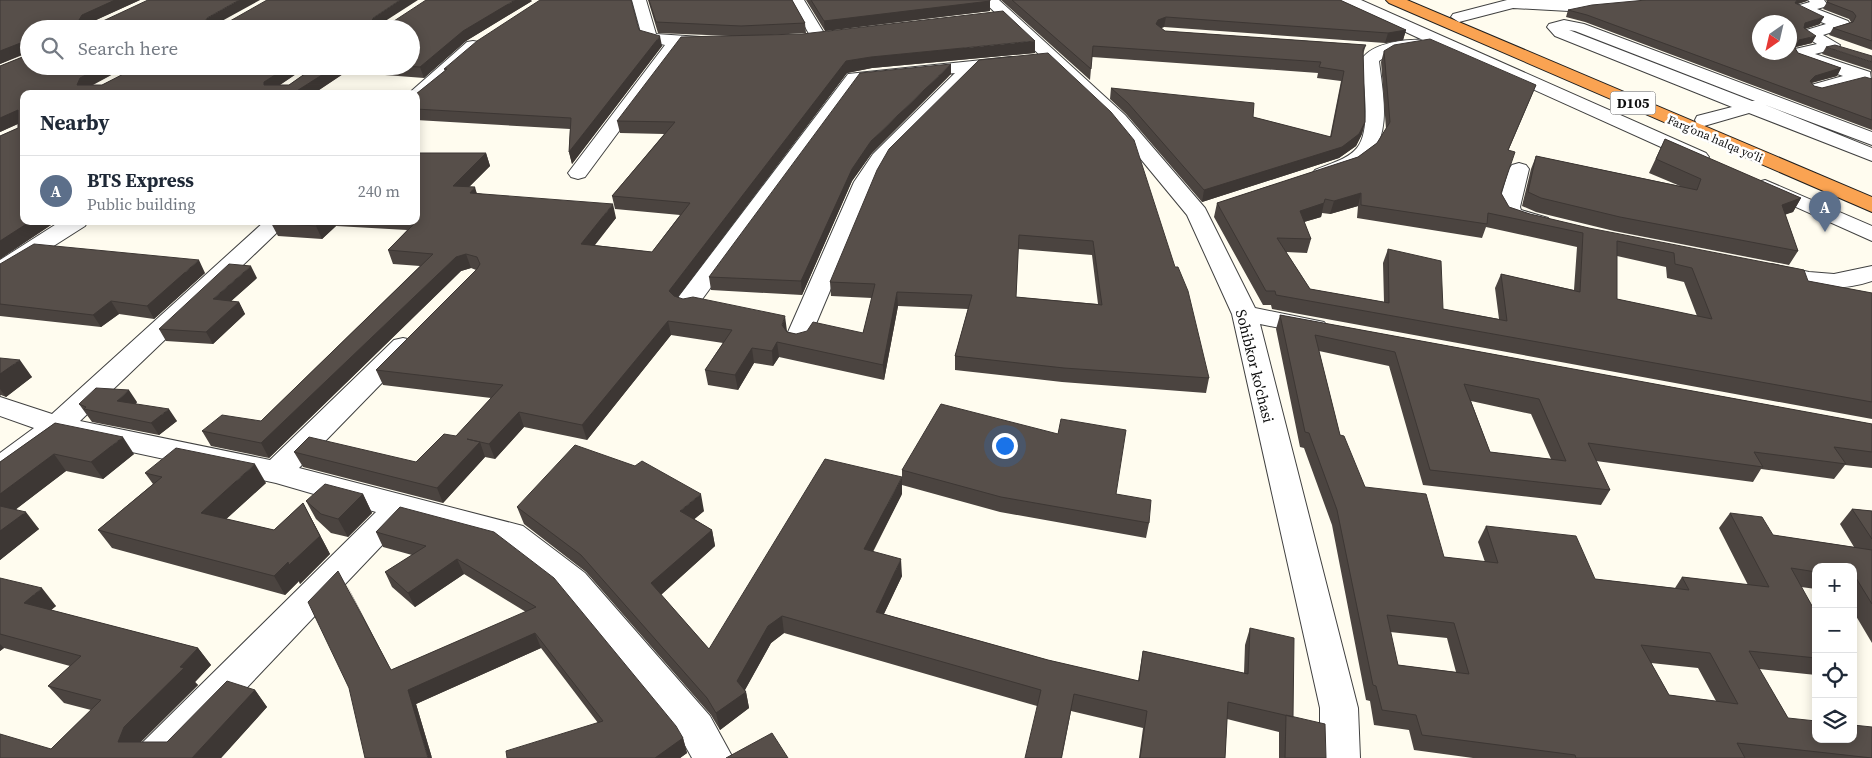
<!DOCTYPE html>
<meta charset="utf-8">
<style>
body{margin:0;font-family:"Source Serif 4",serif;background:#f6f6f7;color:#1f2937}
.controls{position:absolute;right:15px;bottom:15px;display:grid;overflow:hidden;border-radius:10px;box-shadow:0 2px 12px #0003}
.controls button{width:45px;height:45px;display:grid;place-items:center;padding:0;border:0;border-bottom:1px solid #e0e1e3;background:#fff;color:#1f2937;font:25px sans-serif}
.compass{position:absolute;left:1752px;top:15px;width:45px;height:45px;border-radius:50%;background:#fff;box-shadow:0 2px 12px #0003;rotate:214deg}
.you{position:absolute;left:1004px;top:445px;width:18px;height:18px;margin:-12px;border:4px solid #fff;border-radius:50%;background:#1a73e8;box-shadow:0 0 0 8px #1a73e833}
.badge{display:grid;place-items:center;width:32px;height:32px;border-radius:50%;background:#2563eb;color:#fff;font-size:16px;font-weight:700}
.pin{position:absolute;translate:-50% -41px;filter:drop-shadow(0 1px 2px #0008)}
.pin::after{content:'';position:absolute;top:26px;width:18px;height:15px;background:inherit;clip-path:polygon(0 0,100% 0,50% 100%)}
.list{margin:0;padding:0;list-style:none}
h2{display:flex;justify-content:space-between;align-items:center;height:65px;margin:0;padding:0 20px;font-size:21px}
h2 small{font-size:16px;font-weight:400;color:#747a83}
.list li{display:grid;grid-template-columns:32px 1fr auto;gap:15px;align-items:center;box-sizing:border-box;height:70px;padding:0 20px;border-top:1px solid #e0e1e3}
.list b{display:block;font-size:19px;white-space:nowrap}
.list p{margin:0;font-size:16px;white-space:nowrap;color:#747a83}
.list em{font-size:16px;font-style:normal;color:#747a83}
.icon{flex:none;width:28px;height:28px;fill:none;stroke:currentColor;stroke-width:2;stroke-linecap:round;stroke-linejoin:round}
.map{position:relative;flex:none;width:1872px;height:758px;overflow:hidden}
.search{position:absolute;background:#fff;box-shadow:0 2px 12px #0003;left:20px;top:20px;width:400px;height:55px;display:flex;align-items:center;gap:12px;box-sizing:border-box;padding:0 18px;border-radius:28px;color:#747a83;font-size:19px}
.panel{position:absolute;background:#fff;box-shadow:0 2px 12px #0003;left:20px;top:90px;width:400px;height:135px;border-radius:10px}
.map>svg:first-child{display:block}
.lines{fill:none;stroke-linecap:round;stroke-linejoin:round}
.minor-casing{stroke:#414141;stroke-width:2}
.highway-casing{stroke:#1f1f1f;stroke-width:2}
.minor{fill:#fff;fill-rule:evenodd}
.highway{fill:#faa352;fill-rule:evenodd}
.wall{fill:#4b4440;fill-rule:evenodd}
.shaded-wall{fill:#3d3734}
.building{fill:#574f4a;stroke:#3d3734;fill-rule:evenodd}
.labels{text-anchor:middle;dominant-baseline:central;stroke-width:5;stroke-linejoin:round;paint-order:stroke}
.far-street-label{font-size:12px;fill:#0e0e0e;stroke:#fff}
.shield{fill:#fff;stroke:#565656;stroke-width:1}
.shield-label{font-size:14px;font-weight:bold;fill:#0e0e0e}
.street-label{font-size:15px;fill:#0e0e0e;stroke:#fff}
</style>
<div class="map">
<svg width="1872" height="758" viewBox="0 0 1872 758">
<rect width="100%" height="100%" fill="#fffcef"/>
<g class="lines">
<g class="minor-casing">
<path id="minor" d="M632 0H646L656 34 716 38 724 43 716 48 682 46 585 177 578 179 571 177 568 173 571 169 665 45 643 40Z
M790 0H804L827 38 825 41H813Z
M982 0H999L1125 115 1205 208 1255 308 1324 322 1328 327 1324 332 1315 335 1260 324 1358 708 1360 758H1320V708L1232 314 1187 215 1111 123Z
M1340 0H1361L1706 153 1709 157 1706 161 1699 163 1692 161 1428 42 1429 44 1427 47 1390 54 1379 61C1384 103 1396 151 1347 171 1337 176 1326 181 1315 178L1312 174 1315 170C1328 164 1347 160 1357 148 1372 130 1363 82 1362 59 1372 43 1405 39 1423 40L1343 3Z
M1507 0H1650L1643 5 1611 9 1569 11 1513 8 1459 22 1451 17 1453 14Z
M1808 0H1824L1827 4 1824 7 1817 9 1848 21 1850 24 1848 27 1823 35 1840 45 1838 48 1815 54 1870 72 1872 86 1860 83 1817 94 1811 93 1808 89 1811 85 1843 76 1795 59 1793 55 1795 49 1817 44 1801 34 1803 31 1826 24 1796 12 1793 9 1796 6 1810 2Z
M1564 20 1584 24 1872 132V145L1763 104 1872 148V161L1749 113 1704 126 1697 124 1695 120 1697 116 1732 107 1555 36 1547 27 1549 24ZM1569 30 1575 31 1755 101H1752Z
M473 41 479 42 481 46 479 50 422 99 416 100V94H408L467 42Z
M1011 57 1017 58 1020 62 1017 66 977 71 888 161 876 182 807 345 798 347 789 345 785 339 854 182 873 154 955 73 860 83 695 309 686 312 677 309 673 304 677 299 848 74Z
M1519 163 1526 165 1529 169 1520 207 1521 210 1548 218 1551 223 1548 228 1540 230 1505 219 1498 207 1509 169 1512 165Z
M1765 180 1872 226V241L1758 190 1754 186 1758 182Z
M61 221H88L85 226 8 275 0 277V260Z
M265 221H289L80 421 270 460 394 340 403 338 412 340 416 346 412 352 299 468 523 526 585 573 710 716 733 758H692L682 740 561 591 501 545 406 520 180 758H134L140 745 376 512 276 483 62 437 11 475 0 479V453L34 428 0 416V397L52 414Z
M1771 264 1809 272 1834 274 1872 266V281C1835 294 1799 285 1763 276L1759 271 1763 266Z"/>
</g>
<g class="highway-casing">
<path id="highway" d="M1386 0H1407L1872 197V212L1389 3Z"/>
</g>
<use href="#minor" class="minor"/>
<use href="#highway" class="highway"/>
</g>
<path class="wall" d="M0 0H140L94 21H394L532 1 466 41 424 78 346 72 313 94H24V221H57L0 259V136L18 128V124L0 132V66L25 56V54L0 64ZM29 29H411V66H316L289 85H280L308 66H139L102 85H93L128 66H29Z
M648 0H792L805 23 806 33 771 35 1035 53 872 68 847 73 677 298 787 331V332L796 334 863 333 872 298 831 296 830 282 979 60 1209 378 1206 393 1062 382 955 370V356L968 309 898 306 884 380 779 357 773 366 754 363 738 390 708 385 705 370 723 343 671 335 587 440 524 427 495 459 485 457 443 503 303 467 294 452 416 462 456 436 491 398 383 385 376 370 476 270 471 268 461 271 269 458 211 446 202 431 261 421 420 266 393 264 388 250 407 230 336 226 322 239 278 236 271 223 273 221H416V153H486L490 166 469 187 477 193 616 218 594 245 652 252 680 215 615 209 612 196 664 134 620 133 617 121 731 36 658 33ZM1018 249 1092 255 1098 304 1016 297Z
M806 0H990V11L825 31Z
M1001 0H1340L1406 30 1403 40 1385 43 1164 27 1161 28 1165 31 1366 45 1363 54 1365 122 1362 134 1356 146 1339 158 1202 202 1126 114 1110 99 1111 88 1253 117 1330 137 1341 81 1317 78 1318 73 1092 57 1090 80Z
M1646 0H1807V1L1797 4 1820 24 1805 29 1812 43 1796 47 1795 48 1798 53 1841 68 1837 76 1812 83 1814 86 1822 88 1872 79 1871 70 1822 54 1826 47 1872 62V130L1585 22 1566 17 1568 10Z
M1826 0H1872V50L1829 35 1833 28 1851 22 1849 19 1823 9 1827 2Z
M639 30 662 46 572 164 569 152 570 129 416 120V94L445 71 444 69Z
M1384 51 1536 85 1508 150 1501 193 1509 207 1530 214 1808 281 1872 293V419L1272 309 1271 305H1263L1214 217 1217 203 1358 157 1377 143 1386 129 1381 62ZM1358 206 1357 218 1482 238 1486 227 1577 247 1574 290 1501 274 1495 288 1499 319 1443 309 1388 249 1383 263 1384 302 1310 289 1286 252 1307 253 1311 239 1304 222 1321 217 1322 213 1330 214ZM1617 256 1666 267 1667 278 1684 282 1697 316 1617 299Z
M951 74 872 153 852 181 802 295 711 290 709 277Z
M1665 139 1801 198 1793 212 1785 214 1798 251 1789 265 1614 231 1536 212 1522 206 1531 169 1536 156 1680 186 1649 173Z
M186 221H223L219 224Z
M0 264 205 273 154 319 119 314 101 327 0 316Z
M257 278 231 301 239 302 245 314 213 344 166 341 159 329Z
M1280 315 1872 424V468L1845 465 1834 479 1761 469 1753 482 1596 461 1610 490 1601 505 1423 485 1389 366 1319 351 1340 435 1365 487 1444 557 1485 562 1478 542 1486 526 1595 579 1675 588 1682 577 1748 585 1719 528 1730 513 1773 535 1854 547 1840 524 1852 509 1872 511V643L1853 611V567H1816V589L1801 587 1816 613V675L1759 669 1788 718 1872 758H1473L1414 750 1409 730 1374 725 1370 701 1366 700 1332 525 1304 448 1300 447 1276 329ZM1471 401 1531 414 1551 459 1490 452ZM1390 632 1447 638 1456 672 1398 665ZM1651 663 1698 668 1716 701 1669 695Z
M0 358 32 377 6 397 1 395 0 396Z
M137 402 136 404 177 421 159 435 92 422 79 404Z
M55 423 134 454 103 479 66 471 16 509 39 529 0 560V462Z
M902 470 1116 494 1149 523 1146 538 1000 512 902 485Z
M145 473 266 483 226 519 274 530 303 503 330 554 300 584 299 581 285 595 112 548 98 530 153 484Z
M363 494 372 513 348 537 331 533 316 519 306 501Z
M902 494 873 552 902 576 884 614 1048 660 1138 681 1143 651 1244 673 1245 645 1250 628 1293 717 1326 758H1279V732L1227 719 1225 758H1139L1143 728 1071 711 1037 706 784 633 771 643 745 690 746 692 749 708 720 730 711 715 586 572 524 524 517 507 704 511 694 519 712 530 715 546 661 595 709 649Z
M376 532H494L683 738 687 753 680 758H507L598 723 541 648 416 704 432 758 347 585 391 670 526 612 464 574 415 607 392 587 385 572 412 555 383 547Z
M0 578 56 606 51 610 198 648 211 665 195 682 198 685 140 742H167L255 690 267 707 221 758 51 749 91 710 64 703 48 686 70 666 4 648 0 651Z"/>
<path class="shaded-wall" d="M115 0H140L87 24 84 29 79 20 82 15Z
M239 0H260L211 27 206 20 207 18Z
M400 0H418L376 27 372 21 373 18Z
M515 0H531L532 1 466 41 424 78 420 67 463 31Z
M1797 0H1807V1L1795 5Z
M990 1V11L825 31 824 21Z
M1166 17 1164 27 1156 30V24L1158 20Z
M1824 17 1820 24 1801 30 1805 23Z
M1406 30 1403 40 1385 43 1388 33Z
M660 36 662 46 572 164 569 152Z
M1816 36 1812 43 1795 47 1799 40Z
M1035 41V53L872 68 847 73 672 305 669 291 846 61 871 57Z
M23 42 28 52 0 64V51Z
M951 64V74L872 153 852 181 802 295 801 281 852 169 871 141Z
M103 66H128L86 88 77 85 80 78Z
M289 66H308L269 92 264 85V82Z
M336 66H344L346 72 313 94H292Z
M1841 68 1837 76 1810 83V81L1815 76Z
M1536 85 1531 97 1503 163 1508 150Z
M18 110 24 121 0 132V118Z
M1365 122 1362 134 1356 146 1339 158 1202 202 1204 190Z
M486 153 490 166 457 199 453 186Z
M475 187 479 201 470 193Z
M1361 193 1358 206 1330 214 1334 201Z
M1801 198 1793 212 1773 219 1782 205Z
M1324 203 1321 217 1297 224 1300 211Z
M613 204 616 218 585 258 581 244Z
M31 221H57L0 259V241Z
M217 221H223L219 224Z
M320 221H334L336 226 322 239 316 226Z
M466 254 471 268 461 271 269 458 261 443 456 257Z
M199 260 205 273 154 319 147 306Z
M251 266 257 278 220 311 213 299Z
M897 292 898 306 884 380 883 365Z
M111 301 119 314 101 327 93 315Z
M239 302 245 314 213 344 206 332Z
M785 316 787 331 783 340 782 325Z
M668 321 671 335 587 440 582 425Z
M777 342 779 357 773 366 772 351Z
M752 348 754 363 738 390 735 375Z
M20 360 32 377 6 397 0 389V374Z
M129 390 137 402 125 413 117 401Z
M169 409 177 421 159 435 151 423Z
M519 412 524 427 495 459 489 444Z
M123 437 134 454 103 479 91 462Z
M480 442 485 457 443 503 437 488Z
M54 454 66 471 2 520 0 518V494Z
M255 464 266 483 212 532 201 513Z
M902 477V494L865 566 864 549Z
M363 494 372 513 348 537 338 519Z
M701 494 704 511 684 528 680 511Z
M303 503 330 554 300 584 299 581 285 595 274 576Z
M26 512 39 529 0 560V531Z
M712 530 715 546 655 600 651 583Z
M457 559 464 574 415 607 408 593Z
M901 559 902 576 877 628 876 612Z
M42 588 56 606 39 620 24 603Z
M782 616 784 633 771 643 742 695 746 692 749 708 720 730 716 713 737 681 768 626Z
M535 633 541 648 416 704 432 758H428L408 690Z
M0 644 4 648 0 651Z
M198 648 211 665 195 682 198 685 139 744 118 742 124 727Z
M255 690 267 707 221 758H192Z
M1074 694 1071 711 1062 758H1061Z
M683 738 687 753 680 758H655Z"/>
<path class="building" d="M0 0H115L82 15 79 20 81 21H103L148 0H239L207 18 206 20 230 21 267 0H400L373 18 372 21H394L426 0H515L463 31 420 67 403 66H411V29H29V66H103L80 78 77 85H102L139 66H289L264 82V85H289L316 66H336L292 94H24V221H31L0 241V136L18 128V110L0 118V66L25 56V44L23 42 0 51Z
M540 0H631L639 30 660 36 569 152 571 118 416 109V94L447 69H444L477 41Z
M649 0H792L805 23 741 26 656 22Z
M811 0H990V1L824 21Z
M1012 0H1340L1406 30 1388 33 1166 17 1158 20 1156 24 1165 31 1366 45 1363 49 1365 122 1359 134 1342 147 1204 190 1128 103 1111 88 1254 103 1253 117 1331 137 1344 71 1319 67 1321 62 1093 46 1091 69Z
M1646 0H1797L1795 3 1824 17 1805 23 1804 28 1816 36 1799 40 1795 48 1798 53 1841 68 1815 76 1810 81 1814 86 1822 88 1865 77 1872 79V120L1587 15 1568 10 1592 5ZM1760 22H1790V52H1760Z
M1829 0H1872V41L1833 28 1853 22 1856 16 1853 12 1827 2Z
M1003 11 1035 41 871 57 846 61 669 291 674 296 683 299 693 297 785 316 782 325 787 332 796 334 807 331 813 322 863 333 875 284 830 282 877 170 889 149 979 60 1048 53 1111 112 1134 140 1175 267H1178L1188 291 1209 378 1064 368 955 356 972 295 897 292 883 365 777 342 772 351 752 348 735 375 705 370 732 330 668 321 582 425 519 412 489 444 467 439 480 442 437 488 294 452 309 437 416 462 444 434 456 436 503 385 376 370 477 269 480 264 477 257 466 254 456 257 261 443 202 431 222 415 261 421 433 254 388 250 420 218 416 217V153H486L453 186 475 187 470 193 613 204 581 244 652 252 690 203 612 196 675 122 617 121 681 37 802 34ZM1019 235 1093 241 1102 305 1016 297Z
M1430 39 1536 85 1508 150 1515 152 1501 193 1509 207 1530 214 1589 228 1804 270 1808 281 1872 293V402L1276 295 1275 291H1266L1217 203 1358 157 1377 143 1390 122 1384 51 1394 45ZM1361 193V205L1487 224 1488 213 1583 233 1580 292 1501 274 1507 321 1443 309 1441 261 1388 249 1389 303 1310 289 1277 238 1311 239 1300 211 1324 203 1325 199 1334 201ZM1617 241 1674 253 1675 264 1692 268 1712 319 1617 299Z
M1835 45 1872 56V62L1826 47Z
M951 64 871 141 852 169 801 281 709 277 860 73Z
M1665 139 1801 198 1782 205 1798 251 1620 217 1541 198 1528 192 1536 156 1697 190 1701 179 1656 159Z
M273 221H320L316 226 271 223Z
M34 244 199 260 147 306 111 301 93 315 0 304V264Z
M229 264 251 266 213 299 239 302 206 332 159 329Z
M1280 315 1872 424V452L1834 447 1846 464 1754 452 1763 467 1588 443 1610 490 1430 470 1395 352 1315 335 1340 435 1344 436 1365 487 1426 494 1444 557 1498 563 1486 526 1576 536 1595 579 1689 590 1682 577 1769 587 1730 513 1762 517 1773 535 1872 550V604L1856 578H1853V567H1816V572L1791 568 1816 613V658L1749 651 1788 718 1816 721V739H1853V725L1872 727V758L1737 743 1745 758H1576L1575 755 1422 735 1416 715 1382 710 1376 686 1373 685 1337 510 1309 433 1305 432ZM1464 384 1539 399 1566 461 1490 452ZM1387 615 1454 623 1469 674 1398 665ZM1641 645 1710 653 1738 704 1669 695Z
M0 358 20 360 0 374Z
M96 388 129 390 117 401 169 409 151 423 84 409 86 407 79 404Z
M941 404 1058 434 1061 419 1126 430 1116 494 1151 500 1149 523 1001 497 902 470Z
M55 423 123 437 91 462 54 454 0 494V462Z
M575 445 635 466 642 461 701 494 680 511 712 530 651 583 709 649 825 459 902 477 864 549 901 559 876 612 1048 660 1139 681 1143 651 1248 674 1250 628 1294 638 1293 717 1228 702 1225 758H1140L1147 711 1074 694 1061 758H1025L1041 690 782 616 768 626 737 681 746 692 716 713 707 698 581 555 517 507Z
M176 448 255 464 201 513 274 530 303 503 320 536 289 565 288 562 274 576 98 530 162 477 145 473Z
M325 484 363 494 338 519 321 514 306 501Z
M0 506 26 512 0 531Z
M400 507 494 532 554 578 676 726 683 738 655 758H507L506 751 603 721 535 633 408 690 428 758H365L349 688 308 602 338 571 391 670 536 607 457 559 408 593 385 572 426 546 376 532Z
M1852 509 1872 511V539Z
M0 578 42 588 24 603 198 648 180 667 184 668 124 727 118 742H167L227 681 255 690 192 758H0V734L51 749 101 700 48 686 81 656 0 634Z
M1286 715 1325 724 1326 758H1285Z
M772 733 788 758H726Z"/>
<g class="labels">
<g class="far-street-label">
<text transform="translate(1715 139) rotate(23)">Farg‘ona halqa yo‘li</text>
</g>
<rect class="shield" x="1610.5" y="91.5" width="45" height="23" rx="4"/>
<g class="shield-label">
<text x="1633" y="103">D105</text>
</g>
<g class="street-label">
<text transform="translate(1255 366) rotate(76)">Sohibkor ko'chasi</text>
</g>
</g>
</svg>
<div class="controls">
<button>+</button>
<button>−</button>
<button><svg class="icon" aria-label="locate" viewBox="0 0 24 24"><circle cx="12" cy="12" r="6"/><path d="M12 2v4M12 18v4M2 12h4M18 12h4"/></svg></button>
<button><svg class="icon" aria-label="layers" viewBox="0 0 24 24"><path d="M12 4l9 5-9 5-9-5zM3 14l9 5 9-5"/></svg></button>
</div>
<svg class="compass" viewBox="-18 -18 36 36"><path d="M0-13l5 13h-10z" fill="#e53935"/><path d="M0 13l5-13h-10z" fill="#747a83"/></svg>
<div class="you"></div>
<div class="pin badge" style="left:1825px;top:232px;background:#5c6f8a">A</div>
<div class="search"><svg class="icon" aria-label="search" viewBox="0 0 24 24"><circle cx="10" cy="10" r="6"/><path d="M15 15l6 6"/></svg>Search here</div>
<section class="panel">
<h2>Nearby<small></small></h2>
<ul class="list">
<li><span class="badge" style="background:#5c6f8a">A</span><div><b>BTS Express</b><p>Public building</p></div><em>240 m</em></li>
</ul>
</section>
</div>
